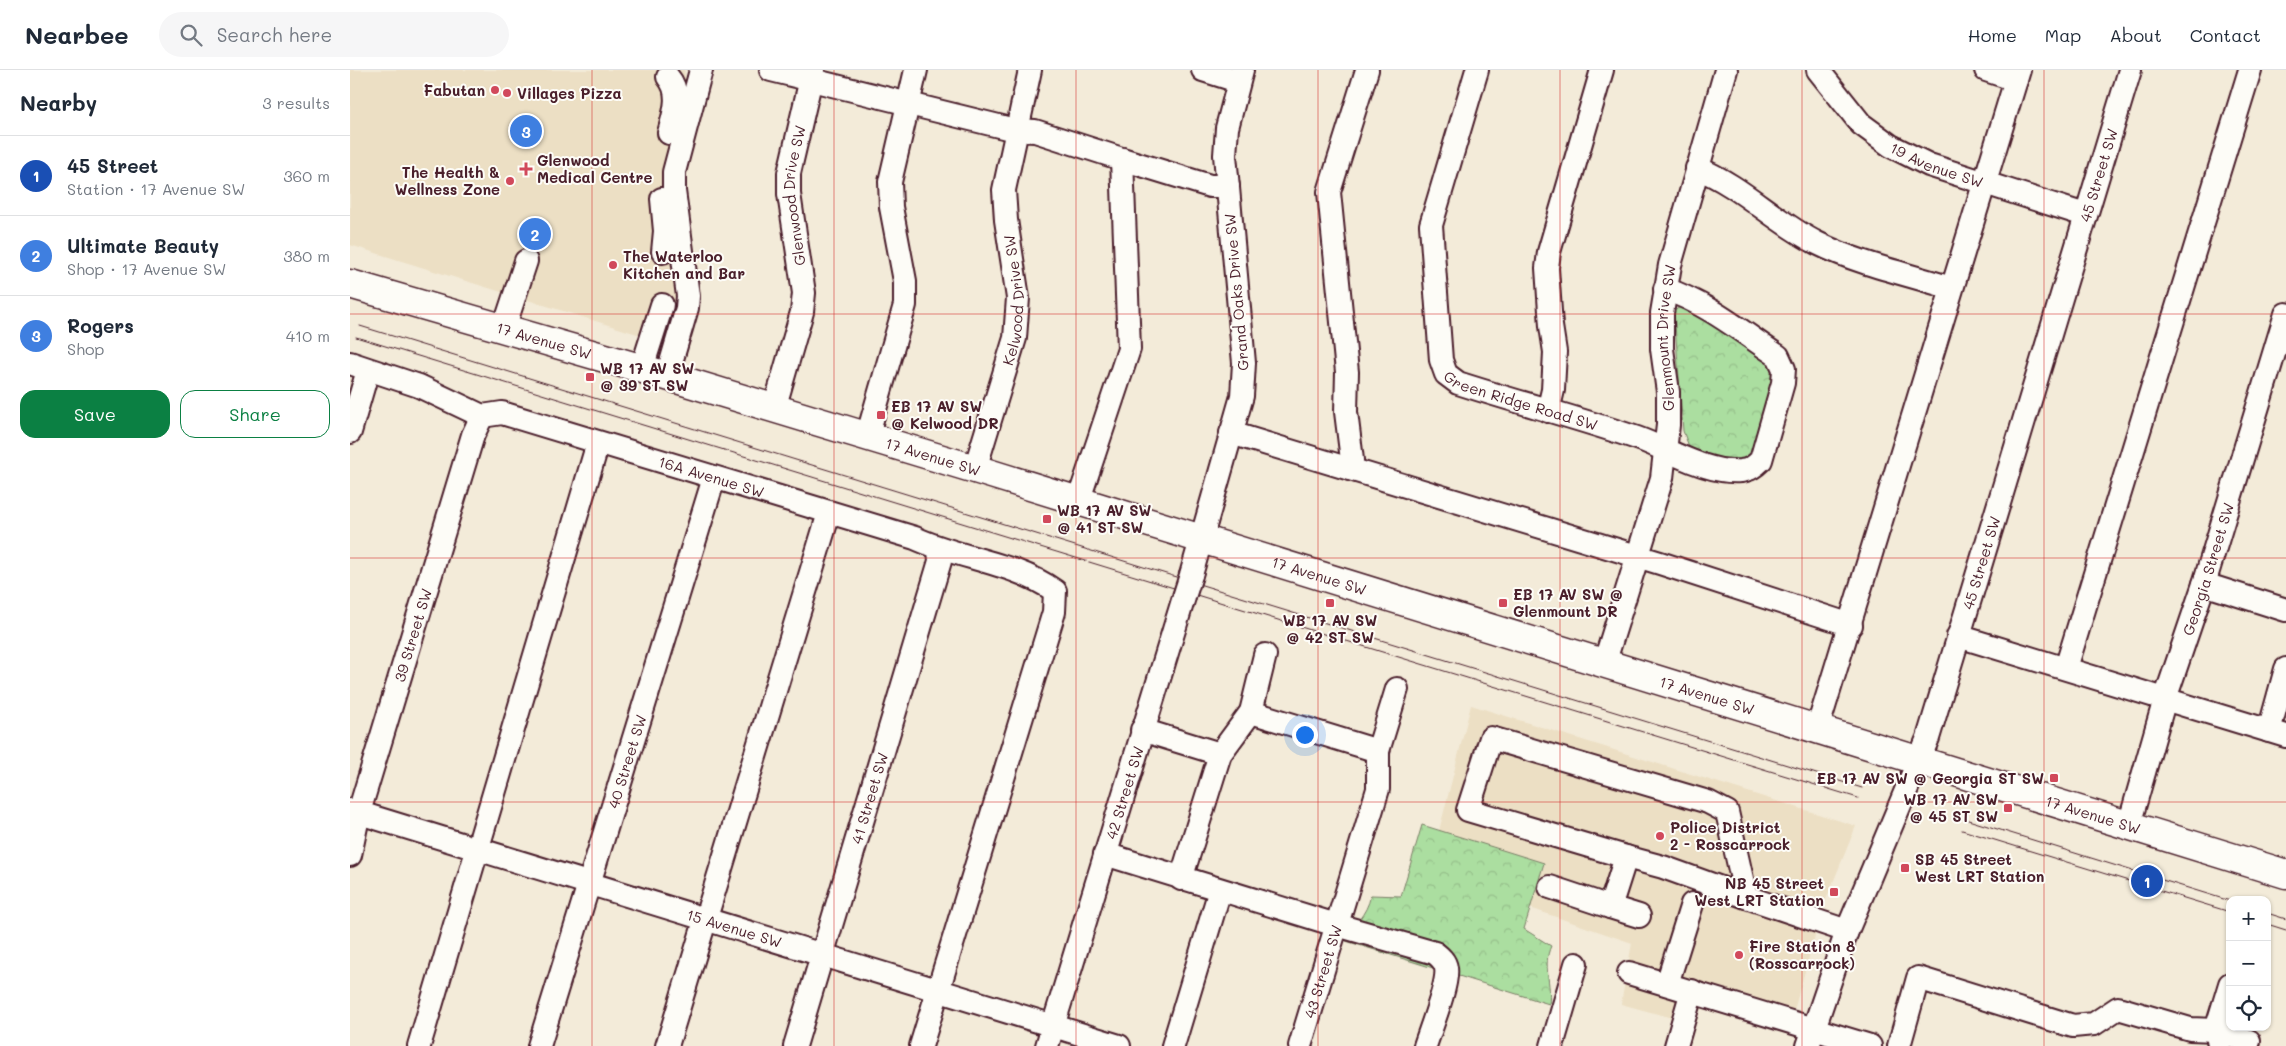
<!DOCTYPE html>
<meta charset="utf-8">
<style>
body{margin:0;font-family:Mali,sans-serif;background:#f6f6f7;color:#1f2937}
.controls{position:absolute;right:15px;bottom:15px;display:grid;overflow:hidden;border-radius:10px;box-shadow:0 1px 4px #0004}
.controls button{width:45px;height:45px;display:grid;place-items:center;padding:0;border:0;border-bottom:1px solid #e0e1e3;background:#fff;color:#1f2937;font:25px sans-serif}
.you{position:absolute;left:954px;top:664px;width:18px;height:18px;margin:-12px;border:4px solid #fff;border-radius:50%;background:#1a73e8;box-shadow:0 0 0 8px #1a73e833}
.badge{display:grid;place-items:center;width:32px;height:32px;border-radius:50%;background:#0b8043;color:#fff;font-size:16px;font-weight:700}
.pin{position:absolute;translate:-50% -50%;border:2px solid #fff;box-shadow:0 1px 5px #0006}
.list{margin:0;padding:0;list-style:none}
h2{display:flex;justify-content:space-between;align-items:center;height:65px;margin:0;padding:0 20px;font-size:21px}
h2 small{font-size:16px;font-weight:400;color:#747a83}
.list li{display:grid;grid-template-columns:32px 1fr auto;gap:15px;align-items:center;box-sizing:border-box;height:80px;padding:0 20px;border-top:1px solid #e0e1e3}
.list b{display:block;font-size:19px;white-space:nowrap}
.list p{margin:0;font-size:16px;white-space:nowrap;color:#747a83}
.list em{font-size:16px;font-style:normal;color:#747a83}
.actions{display:flex;gap:10px;padding:15px 20px}
.actions a{flex:1;padding:11px 0;border:1px solid #0b8043;border-radius:15px;text-align:center;font-size:18px;color:#0b8043}
.actions .main{background:#0b8043;color:#fff}
.icon{flex:none;width:28px;height:28px;fill:none;stroke:currentColor;stroke-width:2;stroke-linecap:round;stroke-linejoin:round}
.map{position:relative;flex:none;width:1936px;height:976px;overflow:hidden}
header{display:flex;align-items:center;gap:30px;box-sizing:border-box;height:70px;padding:0 25px;background:#fff;border-bottom:1px solid #e0e1e3}
header strong{font-size:24px}
nav{display:flex;gap:28px;margin-inline-start:auto;font-size:18px}
.search{width:350px;height:45px;background:#f6f6f7;display:flex;align-items:center;gap:12px;box-sizing:border-box;padding:0 18px;border-radius:28px;color:#747a83;font-size:19px}
main{display:flex}
aside{flex:1;background:#fff}
.map>svg:first-child{display:block}
.built{fill:#ecdfc4}
.park{fill:url(#park-crowns);stroke:#7a7e66}
.lines{fill:none;stroke-linecap:round;stroke-linejoin:round}
.minor-casing{stroke:#4a1f2b;stroke-width:26}
.major-casing{stroke:#4a1f2b;stroke-width:31}
.minor{stroke:#fdfcf7;stroke-width:22}
.major{stroke:#fdfcf7;stroke-width:28}
.tram{stroke:#4a1f2b;stroke-width:1}
.minor-bridge-casing{stroke:#4a1f2b;stroke-width:26;stroke-linecap:butt}
.minor-bridge{stroke:#fdfcf7;stroke-width:22}
.grid{fill:none;stroke:#d62828;stroke-width:1;stroke-opacity:0.55}
.poi-dot{fill:#d1495b;stroke:#fdfcf7;stroke-width:2}
.labels{text-anchor:middle;dominant-baseline:central;stroke-width:4;stroke-linejoin:round;paint-order:stroke}
.poi-label{font-size:15px;font-weight:bold;fill:#4a1f2b;stroke:#fdfcf7;text-anchor:start}
.street-label{font-size:15px;fill:#4a1f2b;stroke:#fdfcf7}
</style>
<header>
<strong>Nearbee</strong>
<div class="search"><svg class="icon" aria-label="search" viewBox="0 0 24 24"><circle cx="10" cy="10" r="6"/><path d="M15 15l6 6"/></svg>Search here</div>
<nav><a>Home</a><a>Map</a><a>About</a><a>Contact</a></nav>
</header>
<main>
<aside>
<h2>Nearby<small>3 results</small></h2>
<ul class="list">
<li><span class="badge" style="background:#1a4fb4">1</span><div><b>45 Street</b><p>Station · 17 Avenue SW</p></div><em>360 m</em></li>
<li><span class="badge" style="background:#3f7fe0">2</span><div><b>Ultimate Beauty</b><p>Shop · 17 Avenue SW</p></div><em>380 m</em></li>
<li><span class="badge" style="background:#3f7fe0">3</span><div><b>Rogers</b><p>Shop</p></div><em>410 m</em></li>
</ul>
<div class="actions"><a class="main">Save</a><a>Share</a></div>
</aside>
<div class="map">
<svg width="1936" height="976" viewBox="0 0 1936 976">
<defs>
<pattern id="park-crowns" width="20" height="18" patternUnits="userSpaceOnUse" patternTransform="scale(1.25)"><rect width="20" height="18" fill="#abdea0"/><path d="M2 6a3 3 0 1 1 6 0M12 15a3 3 0 1 1 6 0" fill="none" stroke="#95be8a"/></pattern>
</defs>
<rect width="100%" height="100%" fill="#f3ebd9"/>
<filter id="ink" filterUnits="userSpaceOnUse"><feTurbulence type="fractalNoise" baseFrequency=".02" numOctaves="2"/><feDisplacementMap in="SourceGraphic" scale="10" xChannelSelector="R" yChannelSelector="G"/><feConvolveMatrix kernelMatrix="1 2 1 2 8 2 1 2 1" color-interpolation-filters="sRGB"/></filter>
<g filter="url(#ink)">
<path class="built" d="M0 0H334L337 15 328 225 313 272 0 175Z
M1121 635 1506 756 1473 837 1441 951 1334 923 1326 949 1271 934 1282 873 1180 838 1194 793 1089 761Z"/>
<path class="park" d="M1338 236 1425 293 1428 303 1402 388 1395 393 1342 384 1333 361 1324 241 1330 237Z
M1072 755 1194 793 1174 859 1201 876C1192 895 1202 914 1199 934L996 871C1004 852 1016 847 1021 825L1051 826Z"/>
<g class="lines">
<g class="minor-casing">
<g id="minor">
<path d="M421 0 665 60 685 61 772 89"/>
<path d="M853 0 888 11"/>
<path id="s1" d="M1127 0 1081 155 1091 290 1096 304 1108 313C1167 332 1228 348 1287 368 1318 379 1357 404 1391 401 1400 400 1405 396 1411 390L1433 313 1434 299 1428 286C1392 262 1357 233 1315 219"/>
<path id="s2" d="M1468 0 1511 54 1541 76 1579 95 1735 145"/>
<path d="M1636 0 1666 10"/>
<path d="M318 7C332 23 324 44 319 63"/>
<path d="M1347 98C1392 116 1425 152 1467 173 1509 194 1557 204 1601 218"/>
<path d="M312 129 315 161 313 182"/>
<path d="M154 258 176 191"/>
<path d="M0 293 69 316 132 346"/>
<path d="M292 298 312 235"/>
<path d="M317 306 337 238 338 226 324 121V102L351 0"/>
<path id="s3" d="M424 339 452 242 454 223 439 124V103L463 0"/>
<path d="M1198 341 1203 320 1205 282 1201 256 1197 198 1199 182 1252 0"/>
<path id="s4" d="M132 346 152 343 565 468C610 489 664 492 705 521L704 542 571 976"/>
<path d="M0 362 18 300"/>
<path d="M881 363 1310 493 1501 555"/>
<path d="M517 367 555 235V211L541 137 540 112 566 0"/>
<path id="s5" d="M625 399 665 268 668 228 656 150 654 120 680 0"/>
<path d="M1000 399 1002 390 996 342 997 302 979 122 1017 0"/>
<path d="M728 432 779 279 772 89 860 116H878"/>
<path d="M841 505 892 326 894 293 875 85 877 58 892 0"/>
<path d="M1854 514 1936 540"/>
<path d="M1608 566 1936 666"/>
<path id="s6" d="M1254 594 1312 408 1318 355V322L1312 279V243L1320 195 1376 0"/>
<path d="M1716 598 1900 0"/>
<path d="M901 642 1028 681"/>
<path d="M792 660 870 684"/>
<path d="M1467 660 1669 0"/>
<path d="M1919 661 1936 599"/>
<path id="s7" d="M0 740 769 976"/>
<path id="s8" d="M1779 755 1815 629 1854 514 1936 244"/>
<path d="M755 784 973 851 1085 883C1090 887 1095 891 1096 898 1099 913 1080 960 1075 976"/>
<path id="s9" d="M0 785 9 742 123 365 132 346"/>
<path d="M1276 787 1313 797 1396 827"/>
<path d="M831 809 870 684 901 642 915 585"/>
<path d="M1200 817 1260 837"/>
<path d="M1289 846 1260 837 1276 787 1118 740 1141 668 1358 732 1377 742 1396 827 1497 861"/>
<path d="M1279 903 1520 976"/>
<path d="M1317 914 1342 834"/>
<path d="M1869 975 1866 960 1880 914"/>
<path d="M69 976 248 373"/>
<path id="s10" d="M189 976 364 408"/>
<path d="M317 976 479 443"/>
<path id="s11" d="M445 976 590 491 589 479"/>
<path id="s12" d="M697 976 834 527"/>
<path d="M823 976 870 820"/>
<path id="s13" d="M950 976 1028 719V681L1047 619"/>
<path d="M1202 976 1226 894"/>
<path d="M1326 976 1342 921"/>
<path id="s14" d="M1458 976 1497 861 1578 668 1780 0"/>
<path d="M1549 976 1568 908 1723 956 1744 954 1768 938 1840 959 1866 960 1899 971"/>
</g>
</g>
<g class="major-casing">
<g id="major">
<path id="s15" d="M0 214 317 306 625 399 1936 804"/>
</g>
</g>
<use href="#minor" class="minor"/>
<use href="#major" class="major"/>
<path class="tram" d="M10 256 1512 718
M6 267 1508 728
M1615 749 1880 831
M1612 760 1880 842
M1917 843 1936 849
M1917 854 1936 860"/>
<g class="minor-bridge-casing">
<path id="minor-bridge" d="M834 527 841 505"/>
</g>
<use href="#minor-bridge" class="minor-bridge"/>
</g>
</g>
<path class="grid" d="M242 0V976M484 0V976M726 0V976M968 0V976M1210 0V976M1452 0V976M1694 0V976M0 244H1936M0 488H1936M0 732H1936"/>
<g class="poi-dot">
<circle cx="145" cy="20" r="5"/>
<circle cx="157" cy="23" r="5"/>
<path d="M173.5 91.5h5v5h5v5h-5v5h-5v-5h-5v-5h5z"/>
<circle cx="160" cy="111" r="5"/>
<circle cx="263" cy="195" r="5"/>
<rect x="235" y="302" width="10" height="10" rx="2.5"/>
<rect x="526" y="340" width="10" height="10" rx="2.5"/>
<rect x="692" y="444" width="10" height="10" rx="2.5"/>
<rect x="975" y="528" width="10" height="10" rx="2.5"/>
<rect x="1148" y="528" width="10" height="10" rx="2.5"/>
<rect x="1699" y="703" width="10" height="10" rx="2.5"/>
<rect x="1653" y="733" width="10" height="10" rx="2.5"/>
<circle cx="1310" cy="766" r="5"/>
<rect x="1550" y="793" width="10" height="10" rx="2.5"/>
<rect x="1479" y="817" width="10" height="10" rx="2.5"/>
<circle cx="1389" cy="885" r="5"/>
</g>
<g class="labels">
<g class="poi-label">
<text x="135" y="20" text-anchor="end">Fabutan</text>
<text x="167" y="23">Villages Pizza</text>
<text x="187" y="90">Glenwood<tspan x="187" dy="17">Medical Centre</tspan></text>
<text x="150" y="102" text-anchor="end">The Health &amp;<tspan x="150" dy="17">Wellness Zone</tspan></text>
<text x="273" y="186">The Waterloo<tspan x="273" dy="17">Kitchen and Bar</tspan></text>
<text x="250" y="298">WB 17 AV SW<tspan x="250" dy="17">@ 39 ST SW</tspan></text>
<text x="541" y="336">EB 17 AV SW<tspan x="541" dy="17">@ Kelwood DR</tspan></text>
<text x="707" y="440">WB 17 AV SW<tspan x="707" dy="17">@ 41 ST SW</tspan></text>
<text x="1163" y="524">EB 17 AV SW @<tspan x="1163" dy="17">Glenmount DR</tspan></text>
<text x="980" y="550" text-anchor="middle">WB 17 AV SW<tspan x="980" dy="17">@ 42 ST SW</tspan></text>
<text x="1694" y="708" text-anchor="end">EB 17 AV SW @ Georgia ST SW</text>
<text x="1648" y="729" text-anchor="end">WB 17 AV SW<tspan x="1648" dy="17">@ 45 ST SW</tspan></text>
<text x="1320" y="757">Police District<tspan x="1320" dy="17">2 - Rosscarrock</tspan></text>
<text x="1565" y="789">SB 45 Street<tspan x="1565" dy="17">West LRT Station</tspan></text>
<text x="1474" y="813" text-anchor="end">NB 45 Street<tspan x="1474" dy="17">West LRT Station</tspan></text>
<text x="1399" y="876">Fire Station 8<tspan x="1399" dy="17">(Rosscarrock)</tspan></text>
</g>
<g class="street-label">
<text stroke="none"><textPath href="#s2" startOffset="156">19 Avenue SW</textPath></text>
<text stroke="none"><textPath href="#s14" startOffset="919">45 Street SW</textPath></text>
<text stroke="none"><textPath href="#s3" startOffset="219">Glenwood Drive SW</textPath></text>
<text transform="translate(886 222) rotate(-95)">Grand Oaks Drive SW</text>
<text stroke="none"><textPath href="#s5" startOffset="175">Kelwood Drive SW</textPath></text>
<text stroke="none"><textPath href="#s6" startOffset="336">Glenmount Drive SW</textPath></text>
<text stroke="none"><textPath href="#s15" startOffset="202">17 Avenue SW</textPath></text>
<text stroke="none"><textPath href="#s1" startOffset="392">Green Ridge Road SW</textPath></text>
<text stroke="none"><textPath href="#s15" startOffset="608">17 Avenue SW</textPath></text>
<text stroke="none"><textPath href="#s4" startOffset="239">16A Avenue SW</textPath></text>
<text stroke="none"><textPath href="#s14" startOffset="514">45 Street SW</textPath></text>
<text stroke="none"><textPath href="#s8" startOffset="268">Georgia Street SW</textPath></text>
<text stroke="none"><textPath href="#s15" startOffset="1012">17 Avenue SW</textPath></text>
<text stroke="none"><textPath href="#s9" startOffset="229">39 Street SW</textPath></text>
<text stroke="none"><textPath href="#s15" startOffset="1418">17 Avenue SW</textPath></text>
<text stroke="none"><textPath href="#s10" startOffset="298">40 Street SW</textPath></text>
<text stroke="none"><textPath href="#s12" startOffset="265">42 Street SW</textPath></text>
<text stroke="none"><textPath href="#s11" startOffset="259">41 Street SW</textPath></text>
<text stroke="none"><textPath href="#s15" startOffset="1822">17 Avenue SW</textPath></text>
<text stroke="none"><textPath href="#s7" startOffset="402">15 Avenue SW</textPath></text>
<text stroke="none"><textPath href="#s13" startOffset="78">43 Street SW</textPath></text>
</g>
</g>
</svg>
<div class="controls">
<button>+</button>
<button>−</button>
<button><svg class="icon" aria-label="locate" viewBox="0 0 24 24"><circle cx="12" cy="12" r="6"/><path d="M12 2v4M12 18v4M2 12h4M18 12h4"/></svg></button>
</div>
<div class="you"></div>
<div class="pin badge" style="left:1797px;top:811px;background:#1a4fb4">1</div>
<div class="pin badge" style="left:185px;top:164px;background:#3f7fe0">2</div>
<div class="pin badge" style="left:176px;top:61px;background:#3f7fe0">3</div>
</div>
</main>
